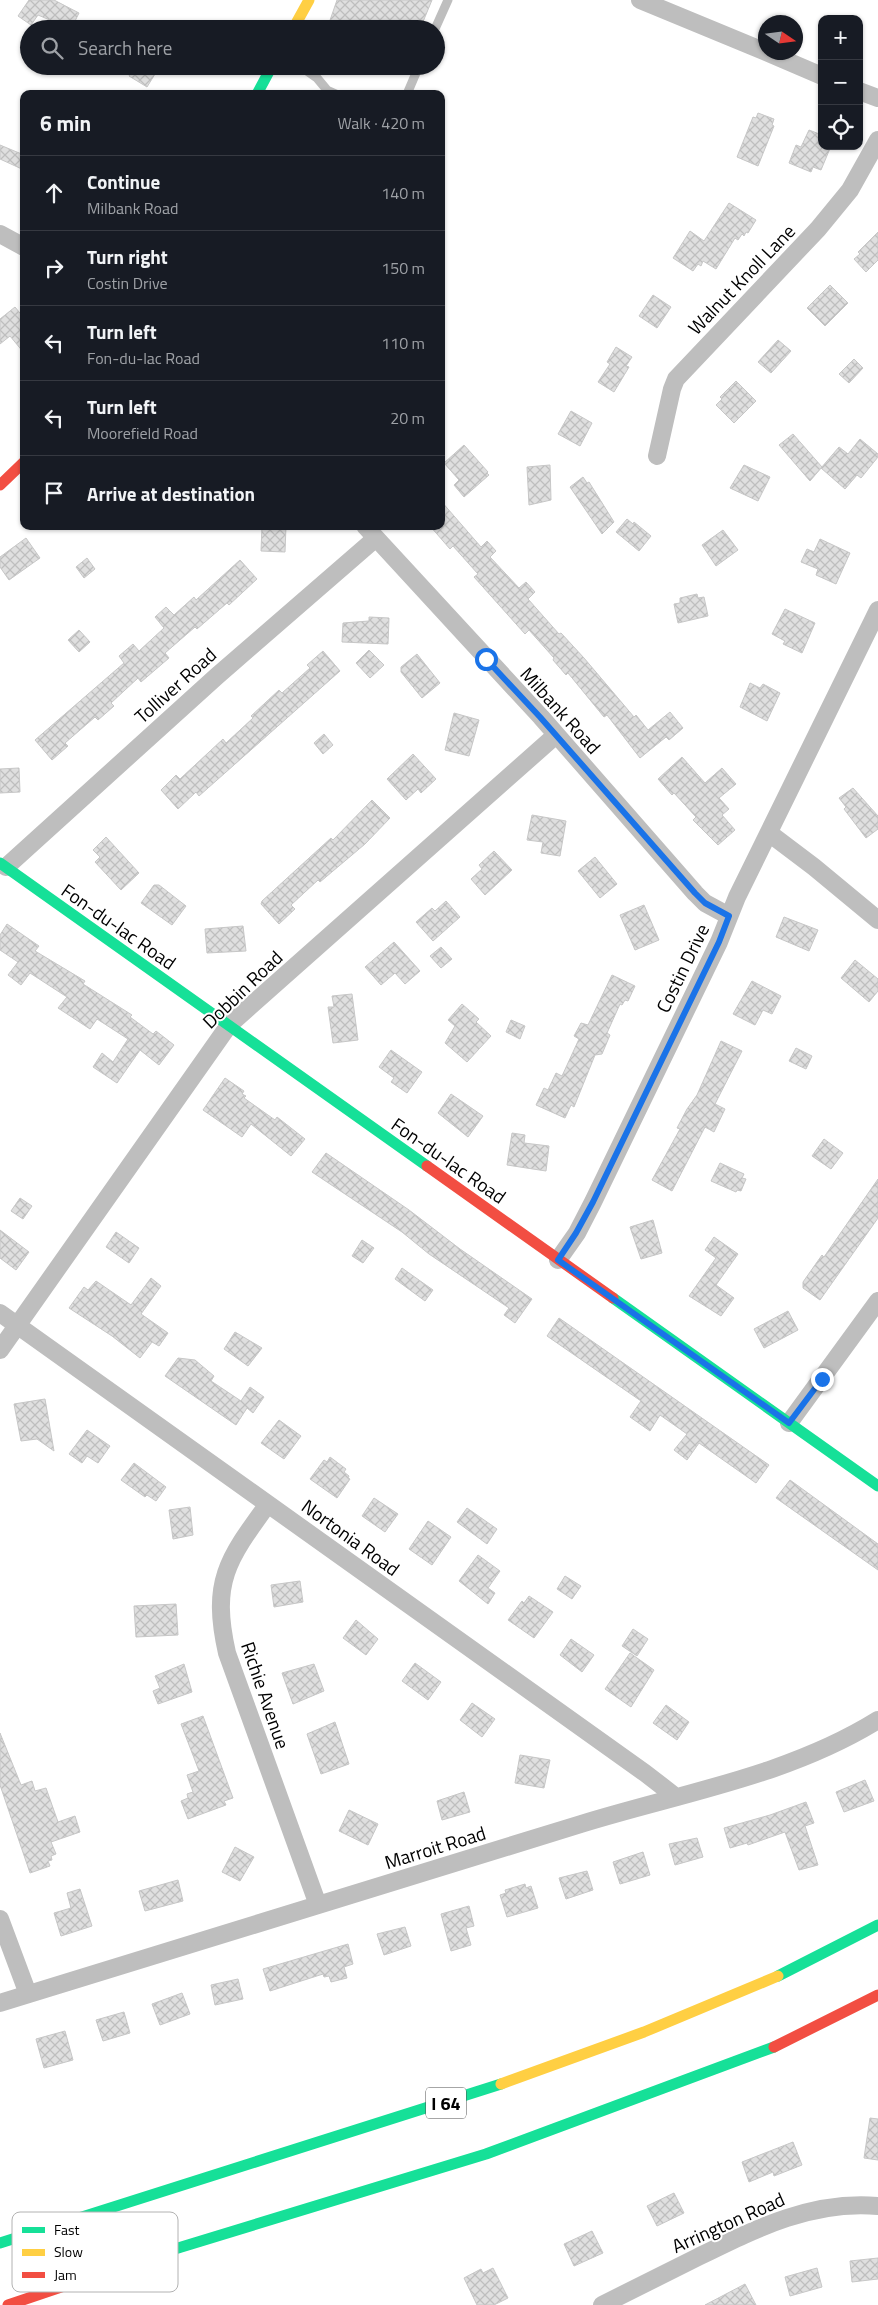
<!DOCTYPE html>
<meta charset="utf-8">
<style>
body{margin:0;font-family:"Titillium Web",sans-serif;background:#242831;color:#f1f3f6}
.controls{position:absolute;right:15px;top:15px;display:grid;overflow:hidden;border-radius:10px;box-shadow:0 1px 4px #0004}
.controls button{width:45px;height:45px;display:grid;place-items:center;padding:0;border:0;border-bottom:1px solid #363941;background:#171b24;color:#f1f3f6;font:25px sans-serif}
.compass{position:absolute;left:758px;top:15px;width:45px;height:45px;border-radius:50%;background:#171b24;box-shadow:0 1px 4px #0004;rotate:103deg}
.stop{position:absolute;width:15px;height:15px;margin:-11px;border:4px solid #1a73e8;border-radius:50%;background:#fff}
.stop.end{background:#1a73e8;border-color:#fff;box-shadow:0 1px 5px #0008}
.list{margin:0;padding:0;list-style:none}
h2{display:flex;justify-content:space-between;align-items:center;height:65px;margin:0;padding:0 20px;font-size:21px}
h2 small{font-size:16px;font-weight:400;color:#9ea1a6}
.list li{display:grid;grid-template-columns:32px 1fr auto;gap:15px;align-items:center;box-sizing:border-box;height:75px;padding:0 20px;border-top:1px solid #363941}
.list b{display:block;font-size:19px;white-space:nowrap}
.list p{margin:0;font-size:16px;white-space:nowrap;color:#9ea1a6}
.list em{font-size:16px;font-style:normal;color:#9ea1a6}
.icon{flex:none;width:28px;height:28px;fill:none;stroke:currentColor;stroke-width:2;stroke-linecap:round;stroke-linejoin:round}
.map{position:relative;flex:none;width:878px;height:2305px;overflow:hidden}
.search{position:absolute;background:#171b24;box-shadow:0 1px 4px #0004;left:20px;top:20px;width:425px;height:55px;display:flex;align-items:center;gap:12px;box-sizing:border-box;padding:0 18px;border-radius:28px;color:#9ea1a6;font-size:19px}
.panel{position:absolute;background:#171b24;box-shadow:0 1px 4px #0004;left:20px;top:90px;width:425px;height:440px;border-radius:10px}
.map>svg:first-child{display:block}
.building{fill:url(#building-cross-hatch);stroke:#c7c7c7}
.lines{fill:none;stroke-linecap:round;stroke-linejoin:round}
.lane{stroke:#bebebe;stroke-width:9}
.street{stroke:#bebebe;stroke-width:18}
.fast{stroke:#16e098;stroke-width:11}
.slow{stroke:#ffcf43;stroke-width:11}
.jam{stroke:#f24e42;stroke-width:11}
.route{stroke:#1a73e8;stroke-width:6}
.labels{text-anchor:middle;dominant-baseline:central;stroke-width:4;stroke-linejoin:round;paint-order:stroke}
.shield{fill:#fff;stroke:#4c4c4c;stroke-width:1}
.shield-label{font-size:18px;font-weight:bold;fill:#000}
.street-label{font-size:19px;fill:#000;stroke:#fff}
.key{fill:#fff;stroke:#b2b2b2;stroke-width:1}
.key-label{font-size:14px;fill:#000}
</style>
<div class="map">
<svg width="878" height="2305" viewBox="0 0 878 2305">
<defs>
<pattern id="building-cross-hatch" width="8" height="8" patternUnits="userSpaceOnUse" patternTransform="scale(1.25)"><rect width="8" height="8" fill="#dfdfdf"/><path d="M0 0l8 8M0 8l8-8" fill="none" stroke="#bebebe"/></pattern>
</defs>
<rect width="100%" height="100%" fill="#fff"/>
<path class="building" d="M29 0H54L79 13 71 29 38 15 31 25 18 16Z
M337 0H432L420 29H327Z
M135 66H160L147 87 129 76Z
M758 113 774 119 772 125 774 126 758 166 737 157 753 117 756 118Z
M809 130 822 135V146H831L821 170 813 167 811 172 789 163 796 145 801 147Z
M0 145 24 155V170L0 159Z
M729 203 756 220 748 233 746 232 744 236 742 234 738 240 735 238 716 269 703 261 701 266 698 264 693 271 673 258 690 231 704 241Z
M878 232V260L866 272 854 259 860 254 858 252Z
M830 285 848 303 825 326 807 308Z
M653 295 671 307 657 328 639 316Z
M15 307 24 318V353L10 336 0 344V319Z
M778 340 791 351 771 373 758 362Z
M616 347 632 357 626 366 629 367 614 392 598 382 610 364 607 362Z
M854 359 863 368 849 383 839 374Z
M736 381 756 401 734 423 716 405 722 399 720 397Z
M571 411 592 423 580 446 558 434Z
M793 434 822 467 810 481 779 445Z
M860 439 878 454V457L861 478 857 475 845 489 821 468 839 447 848 454Z
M464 445 488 472 487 473 489 475 464 497 454 485 459 480 444 463Z
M550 465 551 500 529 505 527 467Z
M744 465 770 477 758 501 730 488Z
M583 477 587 483 589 482 614 522 602 534 570 487Z
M441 501 481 547 487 541 496 551 490 557 519 588 526 582 535 592 528 599 559 634 561 633 584 658 634 717 636 715 648 730 670 712 683 728 669 740 666 737 640 758 607 715 604 717 568 673 566 675 553 660 554 658 529 630 525 634 474 577 478 574 453 546 450 549 430 526H441Z
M627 519 633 524 634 522 651 536 639 551 616 532Z
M262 526H286L285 552 261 551Z
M723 530 738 550 716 566 702 545Z
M26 538 40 558 9 580 0 567V557Z
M820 539 850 553 836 584 816 575 818 569 801 562 807 549 814 552Z
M87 558 95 569 84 578 76 567Z
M240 560 257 579 229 605 227 603 197 629 195 627 165 653 169 658 141 682 138 678 111 703 114 706 98 720 95 717 65 743 68 746 52 760 35 740 124 663 119 656 133 644 139 651 164 628 155 617 166 607 174 615 194 597 196 600Z
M697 594 698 598 704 597 708 616 678 623 674 604 680 603V598Z
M785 609 815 623 802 653 783 644 785 641 772 634Z
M369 617 389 618 388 644 342 642 343 623 369 621Z
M79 630 90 642 79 652 68 640Z
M369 650 384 665 370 678 356 663Z
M323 651 340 671 199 796 196 792 178 809 161 790 176 775 180 779 223 739 226 743 253 718 251 716 279 690 282 693 310 668 307 665Z
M417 654 440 683 422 698 401 672V667Z
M750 683 760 688 763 684 780 693 767 721 740 707Z
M454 713 479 720 469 756 445 750Z
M324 734 333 745 323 754 314 743Z
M413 754 436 779 421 793 418 789 406 800 387 779Z
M682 757 705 783 722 768 736 784 719 798 729 809 722 815 735 830 718 845 693 820 696 817 674 793 672 795 658 779Z
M19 768 20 792 0 793V769Z
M853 788 878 816V829L866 838 844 809 846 807 839 798Z
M372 800 390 818 365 844 320 882 318 880 291 905 295 909 279 924 261 904 262 901 331 838 333 840Z
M532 815 566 821 560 856 541 853 543 842 527 840Z
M106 837 139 873 121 890 95 862 100 857 93 850Z
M494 851 512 870 485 895 471 879 482 869 479 865Z
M595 857 617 884 600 898 578 871Z
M154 885H159L186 906 172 925 141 903Z
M446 901 460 917 433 941 416 922 432 908 435 911Z
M644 905 659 940 635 950 620 915Z
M784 917 818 930 809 951 776 937Z
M7 924 39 946 35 951 85 981 83 984 132 1015 130 1017 153 1034 156 1031 174 1045 159 1065 140 1050 117 1083 93 1067 102 1053 113 1062 128 1039 97 1019 90 1029 58 1008 67 997 30 973 21 985 8 975 18 962 0 950V935Z
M243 926 246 951 207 953 205 929Z
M394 942 420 971 405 984 395 973 381 985 365 967Z
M441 947 452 959 441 968 430 956Z
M855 960 878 979V991L869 1002 841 978Z
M612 975 635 986 628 1001 625 1000 622 1005 620 1004 607 1033 610 1035 602 1054 595 1055 574 1107 571 1105 565 1118 536 1105 544 1088 548 1090 556 1073 562 1076 579 1039 574 1036 581 1023 588 1025Z
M752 981 781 996 772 1014 763 1010 755 1025 733 1014Z
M352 994 358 1040 333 1043 328 1007H334L332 996Z
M462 1004 479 1019 476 1022 491 1036 467 1062 445 1043 455 1026 448 1020Z
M511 1020 525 1026 520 1039 506 1032Z
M721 1041 742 1051 715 1104 725 1109 714 1132 705 1127 672 1191 652 1180 680 1129 677 1128 687 1109 697 1095Z
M796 1048 812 1056 806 1069 789 1061Z
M391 1050 422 1072 407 1093 391 1082 394 1078 379 1067Z
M225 1078 244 1091 242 1094 246 1096 244 1098 275 1120 277 1117 305 1139 291 1156 251 1124 242 1137 203 1110Z
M451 1094 483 1116 468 1137 438 1113Z
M512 1133 525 1135 524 1143 549 1146 546 1171 507 1165Z
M824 1139 843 1153 831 1169 812 1156Z
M326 1153 409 1210 460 1249 532 1299 515 1323 504 1315 509 1308 429 1254 402 1232 312 1172Z
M720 1163 744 1174 742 1178 746 1179 741 1191 737 1190 736 1192 711 1181Z
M878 1179V1218L820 1300 803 1288V1282L822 1255 824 1257Z
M20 1198 32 1206 23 1219 11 1211Z
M653 1220 662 1253 641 1259 630 1227Z
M0 1230 29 1252 16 1270 0 1258Z
M116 1232 139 1248 129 1263 106 1247Z
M714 1237 738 1254 716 1285 734 1298 721 1316 689 1296 716 1258 705 1250Z
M362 1240 374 1248 363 1263 352 1256Z
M402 1268 433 1290 425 1301 395 1279Z
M151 1278 161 1286 141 1314 168 1333 159 1346 152 1342 140 1358 112 1336 69 1308 84 1287 88 1290 96 1281 131 1305Z
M788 1311 798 1330 764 1348 754 1329Z
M559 1318 769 1465 756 1483 699 1443 687 1460 674 1450 687 1434 660 1415 650 1431 630 1417 641 1401 547 1336Z
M235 1332 262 1348 248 1366 224 1349Z
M178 1358 195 1360 214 1376 211 1381 241 1401 250 1387 264 1397 253 1413 247 1408 236 1425 165 1376Z
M45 1399 54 1451 37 1439 21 1441 14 1404Z
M279 1420 301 1436 284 1459 261 1443Z
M87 1430 110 1446 98 1463 87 1456 82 1463 69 1454Z
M330 1457 346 1469 344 1472 349 1476 348 1478 350 1479 337 1498 310 1479 324 1460 327 1462Z
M134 1463 166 1487 156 1501 147 1495 145 1497 121 1480Z
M790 1480 878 1544V1570L776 1498Z
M374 1498 398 1514 385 1532 362 1516Z
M190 1507 193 1535 173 1539 169 1510Z
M467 1508 497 1529 487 1544 457 1522Z
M428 1521 451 1537 432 1565 409 1549Z
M478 1555 500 1571 488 1588 495 1593 488 1604 459 1581Z
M565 1576 581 1586 572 1599 557 1589Z
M300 1581 303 1602 274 1607 271 1585Z
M529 1596 553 1612 534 1638 508 1620 522 1601 524 1603Z
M176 1604 178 1635 136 1637 134 1606Z
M356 1620 378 1639 366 1655 343 1638Z
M633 1629 648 1639 637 1656 622 1646Z
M571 1639 594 1655 582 1672 560 1655Z
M630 1653 654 1670 631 1707 605 1689Z
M415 1663 441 1682 428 1700 402 1681Z
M184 1664 192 1692 158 1704 153 1691 160 1688 155 1676Z
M314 1664 324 1691 293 1704 282 1673Z
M472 1703 495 1719 482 1737 460 1720Z
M666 1705 689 1722 677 1740 653 1723Z
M203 1716 233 1798 224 1801 226 1805 188 1819 181 1801 188 1798 187 1794 193 1792 187 1775 199 1771 181 1724Z
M335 1722 349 1764 321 1774 307 1734Z
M0 1733 21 1785 32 1781 35 1791 46 1788 58 1822 75 1816 80 1832 51 1842 56 1854 51 1856 52 1860 48 1861 50 1866 30 1873 0 1785Z
M520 1755 550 1760 544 1788 515 1783Z
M865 1780 874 1801 844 1812 836 1792Z
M464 1792 470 1812 442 1820 437 1801Z
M806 1802 814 1823 805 1826 818 1865 799 1870 785 1832 748 1845 747 1843 730 1848 724 1828 770 1815Z
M349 1810 378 1824 368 1845 339 1831Z
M697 1838 703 1857 675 1865 669 1844Z
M235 1847 254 1857 240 1881 222 1872Z
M643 1852 650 1875 620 1884 613 1862Z
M587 1871 593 1890 566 1899 559 1878Z
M178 1880 183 1901 145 1911 139 1891Z
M525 1884 526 1888 531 1886 538 1908 507 1917 500 1895 506 1893 505 1890Z
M80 1889 92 1926 61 1936 54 1913 71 1908 67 1893Z
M469 1906 474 1926 466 1928 471 1945 451 1951 441 1914Z
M405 1927 411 1946 384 1955 377 1934Z
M348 1944 353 1964 344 1967 347 1978 331 1982 329 1976 324 1977 323 1974 270 1991 263 1969Z
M238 1979 243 1999 215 2005 211 1985Z
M182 1993 190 2014 160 2025 152 2004Z
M124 2012 130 2033 103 2041 96 2020Z
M65 2031 73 2060 44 2068 36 2039Z
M870 2118 878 2119V2160L864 2158Z
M793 2142 802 2165 774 2176 773 2172 749 2182 742 2162Z
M674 2193 684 2213 657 2226 647 2206Z
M592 2231 603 2253 574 2266 564 2244Z
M878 2258V2279L852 2282 850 2261Z
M493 2268 508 2298 494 2305H477L464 2278 481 2269 483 2273Z
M817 2268 822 2287 790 2296 785 2277Z
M745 2284 756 2305H705Z"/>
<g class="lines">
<path class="lane" d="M435 29 448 0
M300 66 317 78 327 90 336 94
M407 94 419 66"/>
<path class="street" d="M640 0 766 52
M766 52 822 76
M859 91 878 98
M0 234 24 247
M657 456 672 389 676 379 818 229 850 190 878 140
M365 526 541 717 695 893 705 903 729 916
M769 833 814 867 878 920
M6 867 217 676 376 538
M558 1260 577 1233 593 1202 719 942 737 897 878 610
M0 1313 645 1773 676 1797
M0 1350 229 1025 556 735
M789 1423 878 1301
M268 1504C227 1560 211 1582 227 1653L318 1905
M0 1919 28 1994
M0 2003C194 1943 388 1884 581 1824 681 1793 788 1776 878 1720
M602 2305C634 2289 666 2273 698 2257 755 2229 812 2200 878 2206"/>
<path class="fast" d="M257 94 272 66
M0 863 427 1166
M613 1298 878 1486
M778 1976 878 1925
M0 2243 501 2084
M165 2252 486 2154 774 2047"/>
<path class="slow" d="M293 29 309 0
M501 2084 644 2032 778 1976"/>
<path class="jam" d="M0 485 24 462
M427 1166 613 1298
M774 2047 878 1995
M8 2305 165 2252"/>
</g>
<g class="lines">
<path class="route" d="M486 659 540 717 695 893 705 903 729 916 719 942 593 1202 576 1233 558 1260 789 1423 822 1379"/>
</g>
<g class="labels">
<rect class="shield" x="426" y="2087.5" width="40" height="31" rx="4"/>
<g class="shield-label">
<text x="446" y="2103">I 64</text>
</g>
<g class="street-label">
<text transform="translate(741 279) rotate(-46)">Walnut Knoll Lane</text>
<text transform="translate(175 685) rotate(-42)">Tolliver Road</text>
<text transform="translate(561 710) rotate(48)">Milbank Road</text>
<text transform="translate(119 926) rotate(35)">Fon-du-lac Road</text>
<text transform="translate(682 968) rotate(-64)">Costin Drive</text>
<text transform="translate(242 989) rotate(-44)">Dobbin Road</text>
<text transform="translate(449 1160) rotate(35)">Fon-du-lac Road</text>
<text transform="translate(351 1537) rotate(36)">Nortonia Road</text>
<text transform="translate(266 1695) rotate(71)">Richie Avenue</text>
<text transform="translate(435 1847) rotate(-17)">Marroit Road</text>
<text transform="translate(728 2222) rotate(-24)">Arrington Road</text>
</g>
</g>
<rect x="12" y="2212" width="166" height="80" rx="8" class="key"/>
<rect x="22" y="2227" width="23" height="6" fill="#16e098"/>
<rect x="22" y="2249" width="23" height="7" fill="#ffcf43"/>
<rect x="22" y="2272" width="23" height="6" fill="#f24e42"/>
<g class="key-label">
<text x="54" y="2235">Fast</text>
<text x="54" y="2257">Slow</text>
<text x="54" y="2280">Jam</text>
</g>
</svg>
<div class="controls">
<button>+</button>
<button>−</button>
<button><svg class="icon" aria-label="locate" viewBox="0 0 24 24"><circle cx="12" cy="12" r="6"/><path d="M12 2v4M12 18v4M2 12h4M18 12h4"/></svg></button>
</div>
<svg class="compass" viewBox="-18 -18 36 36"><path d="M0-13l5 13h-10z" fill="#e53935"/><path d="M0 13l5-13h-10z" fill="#9ea1a6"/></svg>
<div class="stop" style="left:486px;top:659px"></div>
<div class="stop end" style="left:822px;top:1379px"></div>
<div class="search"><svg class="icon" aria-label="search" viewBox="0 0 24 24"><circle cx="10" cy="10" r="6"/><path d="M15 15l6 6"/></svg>Search here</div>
<section class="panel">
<h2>6 min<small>Walk · 420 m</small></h2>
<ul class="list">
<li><svg class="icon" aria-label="ahead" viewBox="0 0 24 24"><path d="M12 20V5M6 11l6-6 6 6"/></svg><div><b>Continue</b><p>Milbank Road</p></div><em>140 m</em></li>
<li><svg class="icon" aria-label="right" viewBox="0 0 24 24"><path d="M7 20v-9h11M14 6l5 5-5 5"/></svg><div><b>Turn right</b><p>Costin Drive</p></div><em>150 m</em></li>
<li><svg class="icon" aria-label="left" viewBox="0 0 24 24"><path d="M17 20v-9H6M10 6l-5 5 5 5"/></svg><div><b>Turn left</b><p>Fon-du-lac Road</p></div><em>110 m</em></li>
<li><svg class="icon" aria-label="left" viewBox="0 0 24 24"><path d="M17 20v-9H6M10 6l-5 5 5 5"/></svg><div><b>Turn left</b><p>Moorefield Road</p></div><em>20 m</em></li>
<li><svg class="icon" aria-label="arrive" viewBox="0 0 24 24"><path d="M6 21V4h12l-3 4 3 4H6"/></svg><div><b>Arrive at destination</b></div></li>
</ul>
</section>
</div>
